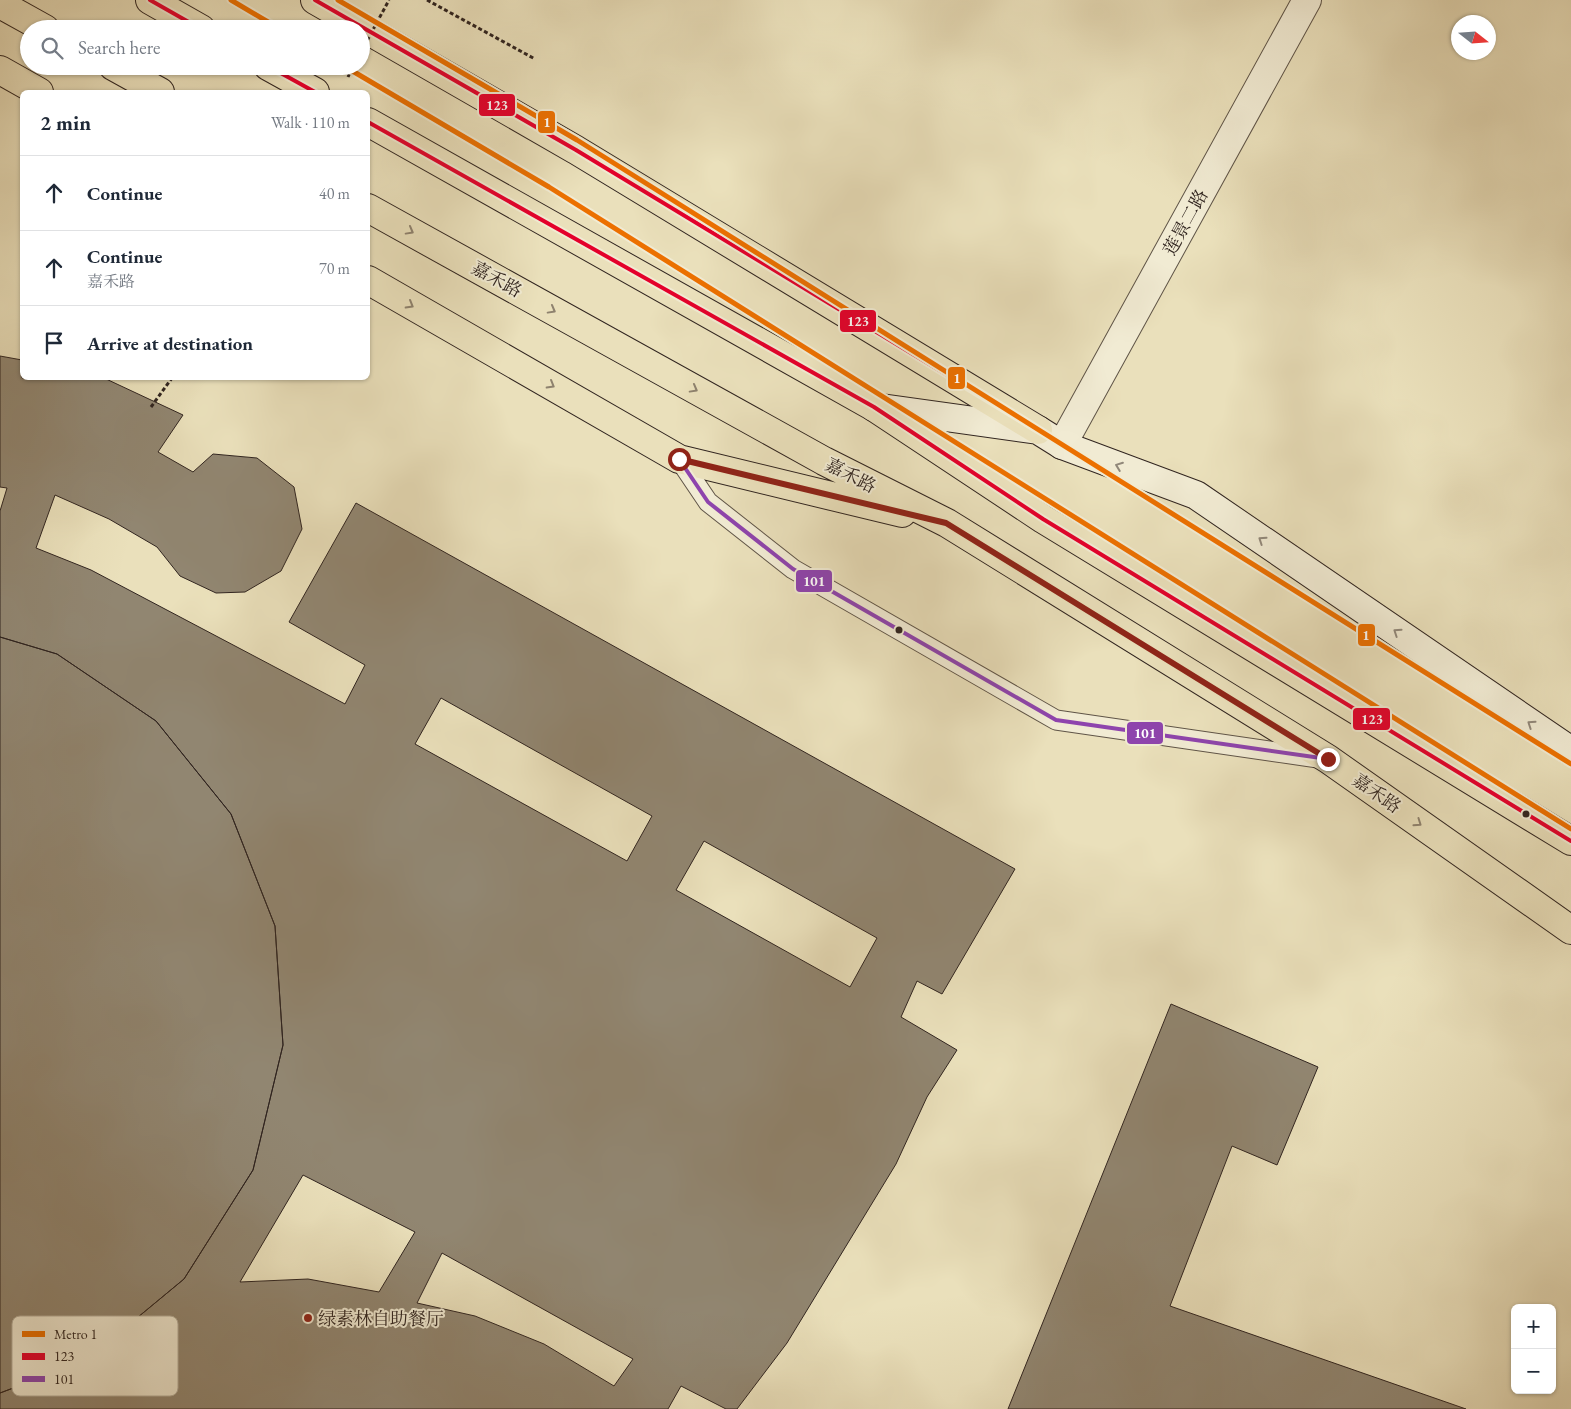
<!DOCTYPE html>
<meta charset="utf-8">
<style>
body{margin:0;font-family:"EB Garamond","Noto Serif SC",serif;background:#f2f2f3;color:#1f2937}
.controls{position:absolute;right:15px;bottom:15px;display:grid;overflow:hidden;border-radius:8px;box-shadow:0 1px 4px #0004}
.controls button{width:45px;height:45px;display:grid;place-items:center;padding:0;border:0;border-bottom:1px solid #e0e1e3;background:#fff;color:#1f2937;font:25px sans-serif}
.compass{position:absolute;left:1451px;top:15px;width:45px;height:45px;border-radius:50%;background:#fff;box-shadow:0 1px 4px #0004;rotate:107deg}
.stop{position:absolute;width:15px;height:15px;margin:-11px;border:4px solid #8f2418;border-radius:50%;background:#fff}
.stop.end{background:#8f2418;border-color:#fff;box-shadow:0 1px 5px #0008}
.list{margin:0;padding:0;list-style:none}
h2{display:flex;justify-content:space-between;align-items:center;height:65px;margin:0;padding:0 20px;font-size:21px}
h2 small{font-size:16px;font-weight:400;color:#747a83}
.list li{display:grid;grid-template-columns:32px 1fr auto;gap:15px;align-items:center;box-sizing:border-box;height:75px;padding:0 20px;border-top:1px solid #e0e1e3}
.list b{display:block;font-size:19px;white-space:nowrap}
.list p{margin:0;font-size:16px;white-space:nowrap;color:#747a83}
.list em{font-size:16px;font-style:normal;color:#747a83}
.icon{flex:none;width:28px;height:28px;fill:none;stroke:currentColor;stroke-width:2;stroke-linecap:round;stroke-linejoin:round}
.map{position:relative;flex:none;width:1571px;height:1409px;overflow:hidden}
.search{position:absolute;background:#fff;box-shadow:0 1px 4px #0004;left:20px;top:20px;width:350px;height:55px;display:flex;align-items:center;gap:12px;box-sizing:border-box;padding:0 18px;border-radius:28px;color:#747a83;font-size:19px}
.panel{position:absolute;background:#fff;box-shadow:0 1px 4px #0004;left:20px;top:90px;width:350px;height:290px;border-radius:8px}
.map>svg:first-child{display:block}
.building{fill:#918671;stroke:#312520;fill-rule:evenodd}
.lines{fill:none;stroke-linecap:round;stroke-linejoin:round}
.service-casing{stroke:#5f5447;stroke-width:21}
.tertiary-casing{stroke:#5f5447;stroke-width:30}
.secondary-casing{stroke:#312520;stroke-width:30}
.primary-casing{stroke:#312520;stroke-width:30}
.path{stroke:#312520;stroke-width:3;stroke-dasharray:4 2.5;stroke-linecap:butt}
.service{stroke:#f1ebd3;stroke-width:19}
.tertiary{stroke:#f1ebd3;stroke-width:28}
.secondary{stroke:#f1ebd3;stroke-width:28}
.primary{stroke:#eae0bb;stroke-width:28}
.path-bridge{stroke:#312520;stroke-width:3;stroke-dasharray:4 2.5;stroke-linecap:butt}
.bus-1-casing{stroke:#f1ebd3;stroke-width:8}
.bus-2-casing{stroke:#f1ebd3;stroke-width:8}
.bus-1{stroke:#e4002b;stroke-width:4}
.bus-2{stroke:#8e44ad;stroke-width:4}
.metro-1-casing{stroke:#f1ebd3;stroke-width:9}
.metro-1{stroke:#ec7000;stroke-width:5}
.oneway{stroke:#8e826e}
.oneway2{stroke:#91887a}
.route{stroke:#8f2418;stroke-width:6}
.bus-dot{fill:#312520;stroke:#f1ebd3;stroke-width:2}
.poi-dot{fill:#8f2418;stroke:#f1ebd3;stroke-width:2}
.labels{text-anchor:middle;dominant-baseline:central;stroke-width:4;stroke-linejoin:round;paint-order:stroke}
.street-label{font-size:18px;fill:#312520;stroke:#f1ebd3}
.poi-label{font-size:18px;fill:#312520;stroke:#f1ebd3;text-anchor:start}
.key{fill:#f1ebd3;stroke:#b7b09d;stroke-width:1}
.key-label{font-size:14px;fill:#312520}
.line-badge{stroke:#f1ebd3;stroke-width:2}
.badge-label{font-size:14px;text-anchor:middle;font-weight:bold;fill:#fff}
</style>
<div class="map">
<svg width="1571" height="1409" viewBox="0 0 1571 1409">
<rect width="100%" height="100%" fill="#eae0bb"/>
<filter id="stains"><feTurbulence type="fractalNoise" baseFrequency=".004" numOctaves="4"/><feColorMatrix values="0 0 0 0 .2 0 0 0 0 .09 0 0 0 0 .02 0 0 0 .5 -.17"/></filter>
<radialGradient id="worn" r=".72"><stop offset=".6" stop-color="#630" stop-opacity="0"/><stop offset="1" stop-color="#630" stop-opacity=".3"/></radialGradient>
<path class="building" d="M0 356 22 360V378H104L183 415 158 452 193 472 213 454 257 458 294 487 302 529 281 571 245 592 216 593 180 576 157 547 109 519 55 495 36 548 91 570 345 704 365 665 289 622 356 503 1015 869 942 994 917 981 901 1017 957 1050 927 1097 896 1164 787 1343 737 1409H726L681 1386 668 1409H0V1393L85 1361 184 1279 253 1170 283 1045 275 926 231 814 156 721 57 654 0 637V511L7 488 0 487ZM441 698 652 816 627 861 415 744ZM704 841 877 938 850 987 676 890ZM303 1175 415 1232 379 1292 308 1279 240 1282ZM442 1253 633 1359 614 1386 544 1344 475 1316 417 1303Z
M0 637 57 654 156 721 231 814 275 926 283 1045 253 1170 184 1279 85 1361 0 1393Z
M1171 1004 1318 1067 1277 1165 1232 1146 1170 1306 1466 1409H1008Z"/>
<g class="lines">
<g class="service-casing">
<path id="service" d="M679 459 708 502 793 569 1056 720 1318 758"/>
</g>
<g class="tertiary-casing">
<path id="tertiary" d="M1062 445 1307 0"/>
</g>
<g class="secondary-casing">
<path id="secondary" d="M874 407 1038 430 1062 445 1196 495 1571 751"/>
</g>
<g class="primary-casing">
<path id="primary" d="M150 0 201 29
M315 0 576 150 1038 430
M0 4 45 29
M113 66 160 92
M268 66 315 92
M0 70 39 92
M368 122 874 407 1043 519 1571 841
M368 208 824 461 947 523 1328 759 1571 930
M368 280 679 459 902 513"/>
</g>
<path class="path" d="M427 0 535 59
M348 77 353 66
M151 407 172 378"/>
<use href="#service" class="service"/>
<use href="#tertiary" class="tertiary"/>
<use href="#secondary" class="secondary"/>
<use href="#primary" class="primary"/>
<path class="path-bridge" d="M361 52 389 0"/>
<g class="bus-1-casing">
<path id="bus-1" d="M150 0 201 29
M315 0 576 150 1038 430
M268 66 315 92
M368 122 874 407 1043 519 1571 841"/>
</g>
<g class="bus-2-casing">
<path id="bus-2" d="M679 459 708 502 793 569 1056 720 1328 759"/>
</g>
<use href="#bus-1" class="bus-1"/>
<use href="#bus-2" class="bus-2"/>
<g class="metro-1-casing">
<path id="metro-1" d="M231 0 280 29
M338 0 577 140 1571 764
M344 66 549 187 1571 829"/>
</g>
<use href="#metro-1" class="metro-1"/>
</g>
<defs><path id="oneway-chevron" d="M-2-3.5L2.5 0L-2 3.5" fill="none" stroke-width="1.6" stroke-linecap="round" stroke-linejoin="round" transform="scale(1.25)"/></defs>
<g class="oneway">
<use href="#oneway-chevron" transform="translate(410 231) rotate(29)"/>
<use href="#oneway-chevron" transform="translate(410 305) rotate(30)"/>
<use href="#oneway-chevron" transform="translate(552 310) rotate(29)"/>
<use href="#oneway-chevron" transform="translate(551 385) rotate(30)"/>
<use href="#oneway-chevron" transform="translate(694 389) rotate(29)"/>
<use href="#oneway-chevron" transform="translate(1418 823) rotate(35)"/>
</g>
<g class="oneway2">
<use href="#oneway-chevron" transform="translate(1119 466) rotate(-159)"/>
<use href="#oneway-chevron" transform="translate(1262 540) rotate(-146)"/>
<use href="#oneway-chevron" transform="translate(1397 632) rotate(-146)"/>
<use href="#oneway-chevron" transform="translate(1531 724) rotate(-146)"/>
</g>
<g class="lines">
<path class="route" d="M679 459 946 523 1328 759"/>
</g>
<g class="bus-dot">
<circle cx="899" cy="630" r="4.5"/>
<circle cx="1526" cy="814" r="4.5"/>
</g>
<circle class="poi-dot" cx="308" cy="1318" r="5"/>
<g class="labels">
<g class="street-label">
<text transform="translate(1185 222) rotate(-61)">莲景二路</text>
<text transform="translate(497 279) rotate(29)">嘉禾路</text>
<text transform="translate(851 475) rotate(27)">嘉禾路</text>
<text transform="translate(1377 793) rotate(35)">嘉禾路</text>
</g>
<g class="poi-label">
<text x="318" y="1318">绿素林自助餐厅</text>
</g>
</g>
<rect x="12" y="1316" width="166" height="80" rx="8" class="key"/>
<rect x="22" y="1331" width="23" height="6" fill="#ec7000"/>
<rect x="22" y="1353" width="23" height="7" fill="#e4002b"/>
<rect x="22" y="1376" width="23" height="6" fill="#8e44ad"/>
<g class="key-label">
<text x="54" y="1339">Metro 1</text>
<text x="54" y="1361">123</text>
<text x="54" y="1384">101</text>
</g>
<g class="line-badge">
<rect x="478" y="93" width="38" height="24" rx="5" fill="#e4002b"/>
<rect x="537" y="110" width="19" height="24" rx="5" fill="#ec7000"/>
<rect x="839" y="309" width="38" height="24" rx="5" fill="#e4002b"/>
<rect x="947" y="366" width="19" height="24" rx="5" fill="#ec7000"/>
<rect x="795" y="569" width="38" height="24" rx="5" fill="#8e44ad"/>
<rect x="1357" y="623" width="19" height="24" rx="5" fill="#ec7000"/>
<rect x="1352" y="707" width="39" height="24" rx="5" fill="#e4002b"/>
<rect x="1126" y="721" width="38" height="24" rx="5" fill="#8e44ad"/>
</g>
<g class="badge-label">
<text x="497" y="110">123</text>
<text x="547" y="127">1</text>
<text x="858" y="326">123</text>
<text x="957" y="383">1</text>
<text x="814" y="586">101</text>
<text x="1366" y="640">1</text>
<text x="1372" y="724">123</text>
<text x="1145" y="738">101</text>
</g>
<rect width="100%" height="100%" filter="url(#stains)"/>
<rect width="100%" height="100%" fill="url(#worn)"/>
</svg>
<div class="controls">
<button>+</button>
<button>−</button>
</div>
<svg class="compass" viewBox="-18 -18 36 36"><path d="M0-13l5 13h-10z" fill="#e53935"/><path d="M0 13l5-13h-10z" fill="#747a83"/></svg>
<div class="stop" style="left:679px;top:459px"></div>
<div class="stop end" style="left:1328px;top:759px"></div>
<div class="search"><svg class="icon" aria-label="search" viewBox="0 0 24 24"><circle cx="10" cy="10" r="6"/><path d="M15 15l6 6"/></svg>Search here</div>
<section class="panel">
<h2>2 min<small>Walk · 110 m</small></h2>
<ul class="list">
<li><svg class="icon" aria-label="ahead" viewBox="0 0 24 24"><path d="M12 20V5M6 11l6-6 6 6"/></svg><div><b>Continue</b></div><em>40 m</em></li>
<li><svg class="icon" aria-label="ahead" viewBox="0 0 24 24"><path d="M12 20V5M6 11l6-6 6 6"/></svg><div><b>Continue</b><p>嘉禾路</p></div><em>70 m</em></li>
<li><svg class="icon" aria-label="arrive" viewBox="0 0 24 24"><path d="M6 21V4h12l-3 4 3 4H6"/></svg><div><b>Arrive at destination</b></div></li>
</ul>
</section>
</div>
